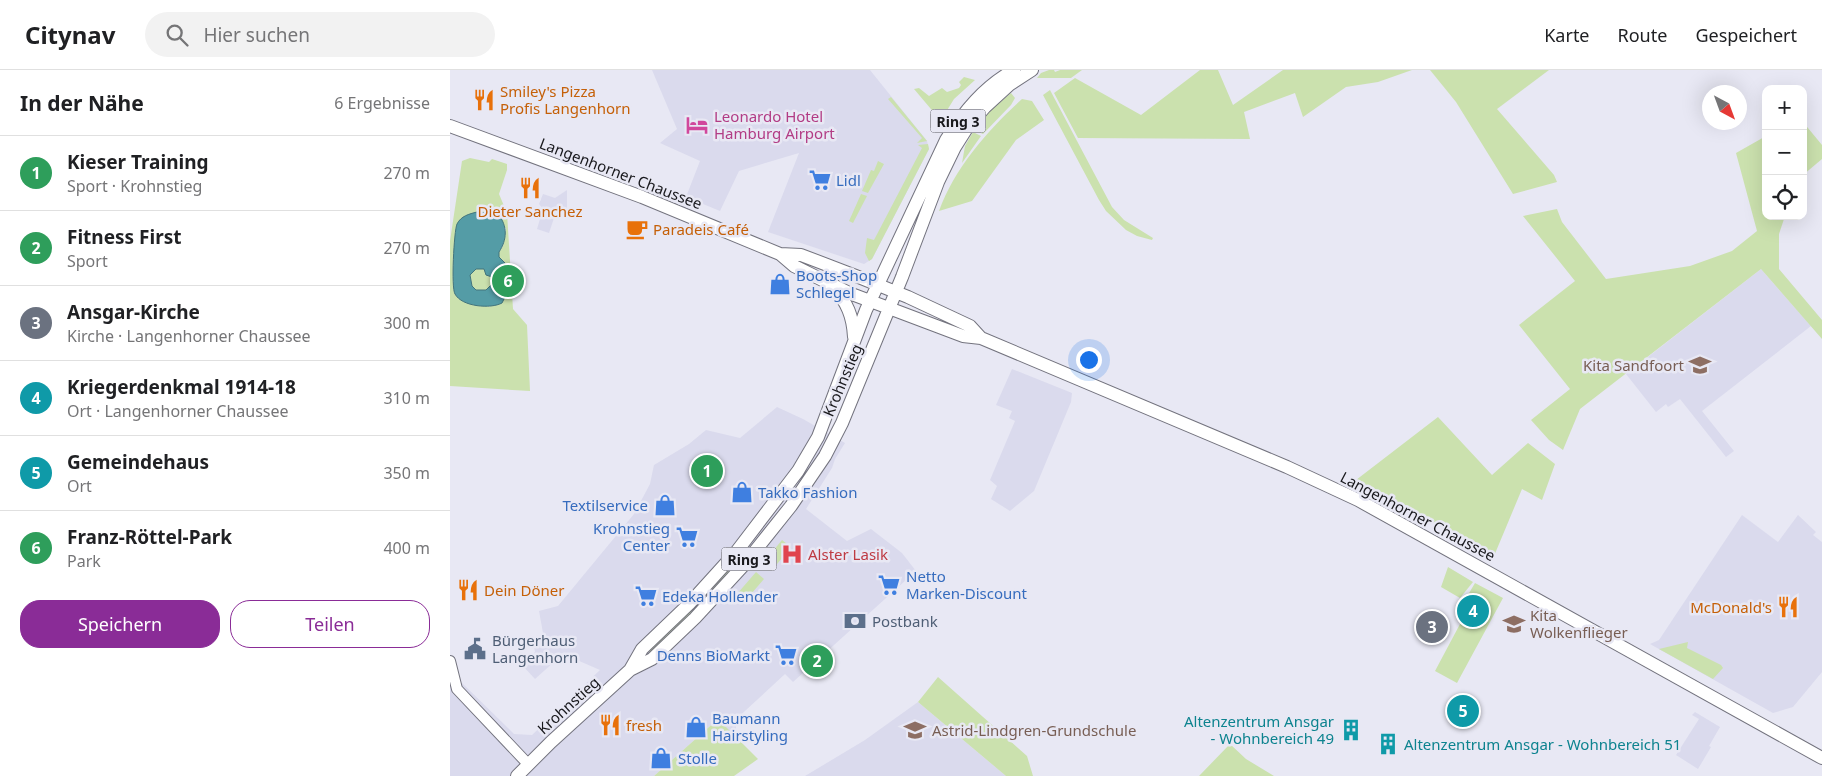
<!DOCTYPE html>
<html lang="de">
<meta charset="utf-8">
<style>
body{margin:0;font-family:"Noto Sans",sans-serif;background:#f2f2f2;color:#202124}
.controls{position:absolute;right:15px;top:15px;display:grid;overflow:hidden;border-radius:10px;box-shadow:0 5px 20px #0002}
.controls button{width:45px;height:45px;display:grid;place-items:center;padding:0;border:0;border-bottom:1px solid #e0e0e0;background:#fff;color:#202124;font:25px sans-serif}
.compass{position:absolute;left:1252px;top:15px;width:45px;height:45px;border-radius:50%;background:#fff;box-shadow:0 5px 20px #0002;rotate:139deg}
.you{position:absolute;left:638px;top:289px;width:18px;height:18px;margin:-12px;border:4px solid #fff;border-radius:50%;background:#1a73e8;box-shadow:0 0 0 8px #1a73e833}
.badge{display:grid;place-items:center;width:32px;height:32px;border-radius:50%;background:#8a2c97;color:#fff;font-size:16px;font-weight:700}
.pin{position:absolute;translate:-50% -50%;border:2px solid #fff;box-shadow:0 1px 5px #0006}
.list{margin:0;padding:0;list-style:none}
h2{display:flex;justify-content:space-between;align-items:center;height:65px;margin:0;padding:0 20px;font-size:21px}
h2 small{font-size:16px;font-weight:400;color:#757577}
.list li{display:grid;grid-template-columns:32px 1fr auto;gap:15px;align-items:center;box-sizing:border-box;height:75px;padding:0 20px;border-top:1px solid #e0e0e0}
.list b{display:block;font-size:19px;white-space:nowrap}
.list p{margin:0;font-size:16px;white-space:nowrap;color:#757577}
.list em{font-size:16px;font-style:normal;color:#757577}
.actions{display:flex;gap:10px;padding:15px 20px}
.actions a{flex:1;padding:11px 0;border:1px solid #8a2c97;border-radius:20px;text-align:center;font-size:18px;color:#8a2c97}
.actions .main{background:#8a2c97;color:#fff}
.icon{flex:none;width:28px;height:28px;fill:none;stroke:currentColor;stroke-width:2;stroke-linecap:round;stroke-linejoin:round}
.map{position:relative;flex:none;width:1372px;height:706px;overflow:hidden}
header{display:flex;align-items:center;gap:30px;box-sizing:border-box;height:70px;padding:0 25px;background:#fff;border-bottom:1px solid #e0e0e0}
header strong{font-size:24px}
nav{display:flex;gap:28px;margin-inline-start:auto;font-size:18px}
.search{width:350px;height:45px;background:#f2f2f2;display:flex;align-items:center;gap:12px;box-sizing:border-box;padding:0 18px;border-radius:28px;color:#757577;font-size:19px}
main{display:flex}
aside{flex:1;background:#fff}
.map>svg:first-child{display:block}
.built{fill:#dadaed}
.green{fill:#cbe1ae;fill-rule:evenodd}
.water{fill:#549ca6;stroke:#42747d;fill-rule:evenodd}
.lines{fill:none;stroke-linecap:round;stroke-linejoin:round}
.minor-casing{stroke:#73737e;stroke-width:12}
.major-casing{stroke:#73737e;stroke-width:14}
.minor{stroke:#fff;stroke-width:10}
.major{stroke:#fff;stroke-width:12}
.labels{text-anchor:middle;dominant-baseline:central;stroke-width:5;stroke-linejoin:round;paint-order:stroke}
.shield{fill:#e8e8f4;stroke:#56565d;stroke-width:1}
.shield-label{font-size:14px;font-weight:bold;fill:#18181c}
.food-label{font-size:15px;fill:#c56008;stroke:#e8e8f4;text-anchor:start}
.hotel-label{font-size:15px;fill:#b23c85;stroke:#e8e8f4;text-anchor:start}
.street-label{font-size:15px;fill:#18181c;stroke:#e8e8f4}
.shop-label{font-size:15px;fill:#366cbe;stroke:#e8e8f4;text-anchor:start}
.education-label{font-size:15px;fill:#785e54;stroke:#e8e8f4;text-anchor:start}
.health-label{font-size:15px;fill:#be3a42;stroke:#e8e8f4;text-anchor:start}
.service-label{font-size:15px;fill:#4e5e75;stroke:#e8e8f4;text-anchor:start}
.culture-label{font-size:15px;fill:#0d838f;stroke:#e8e8f4;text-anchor:end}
</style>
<header>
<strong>Citynav</strong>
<div class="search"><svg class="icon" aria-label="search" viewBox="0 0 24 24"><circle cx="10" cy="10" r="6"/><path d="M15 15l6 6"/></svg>Hier suchen</div>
<nav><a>Karte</a><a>Route</a><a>Gespeichert</a></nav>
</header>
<main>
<aside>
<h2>In der Nähe<small>6 Ergebnisse</small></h2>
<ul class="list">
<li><span class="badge" style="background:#2e9e5b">1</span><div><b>Kieser Training</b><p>Sport · Krohnstieg</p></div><em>270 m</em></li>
<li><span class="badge" style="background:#2e9e5b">2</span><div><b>Fitness First</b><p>Sport</p></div><em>270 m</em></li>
<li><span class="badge" style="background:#6b7280">3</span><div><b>Ansgar-Kirche</b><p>Kirche · Langenhorner Chaussee</p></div><em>300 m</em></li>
<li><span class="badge" style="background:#0f9aa8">4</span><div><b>Kriegerdenkmal 1914-18</b><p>Ort · Langenhorner Chaussee</p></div><em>310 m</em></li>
<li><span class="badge" style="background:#0f9aa8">5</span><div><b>Gemeindehaus</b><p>Ort</p></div><em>350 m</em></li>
<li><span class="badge" style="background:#2e9e5b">6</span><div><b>Franz-Röttel-Park</b><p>Park</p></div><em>400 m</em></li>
</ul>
<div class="actions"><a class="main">Speichern</a><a>Teilen</a></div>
</aside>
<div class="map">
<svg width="1372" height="706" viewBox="0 0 1372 706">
<rect width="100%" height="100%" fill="#e8e8f4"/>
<path class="built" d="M202 0H420L477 71 479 79 422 189 414 194 318 162 349 83 289 101 270 141 236 127 250 91 210 73 227 59Z
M117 120V139L106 142 99 163 87 159 93 139 89 134 93 124 105 128Z
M1311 199 1361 256 1252 341 1284 381 1276 387 1230 329 1218 337 1216 334 1206 342 1176 304Z
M562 299 622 323 621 332 584 421 560 441 541 429 547 416 540 410 565 351 559 348 562 341 546 335Z
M327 337 353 349 395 373 385 389 382 398 356 439 397 471 421 459 452 483 466 501 343 612 335 604 283 652 286 655V660L281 663 268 649 204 706H0V615L12 613 64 664 82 665 150 600 113 584 85 609 72 595 85 582 84 577 95 574 89 541 108 536 184 444 200 414 204 395 239 374 256 360 290 368Z
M1292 445 1328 472 1348 445 1366 462 1363 465 1372 472V602L1343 637 1323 643 1200 574 1209 570Z
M468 632 556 706H355L415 670Z
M1245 642 1270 657 1259 676 1261 677 1248 699 1226 685 1249 649 1242 645Z"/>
<path class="green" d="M599 0H604L605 2 610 0H632L621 8H587L591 3Z
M750 0H768L783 35 833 0H962L928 12 896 17 853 47 845 23 794 42 800 69 628 68 604 23 625 8 691 45Z
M980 0H1099L1047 39 1104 105 1107 112 1063 124 1006 32Z
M514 7 525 10 504 29 496 42 486 45 464 19 469 18 479 26 492 18 497 22 509 18 511 15 509 12Z
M600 20 662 137 674 150 703 168 702 170 687 166 676 160 656 141 649 130 593 25Z
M561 23 565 28 561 35 533 64 524 60 541 40Z
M441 27 477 71 467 73 472 68 438 29Z
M572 29 582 31 594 50 566 70 522 131 489 141C505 97 538 60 572 29Z
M1353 52 1372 75V89L1353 105Z
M523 62 531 66 512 93 515 76Z
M1316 66V146H1335L1329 164V199L1372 250V269L1311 199 1130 339 1113 380 1099 370 1081 350 1120 319 1069 255 1125 211 1073 146 1107 139 1112 152 1156 209 1240 196 1282 181 1307 161 1286 83Z
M478 74 479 79 422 189 419 191 415 183 417 168 424 170 472 78 468 75Z
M20 88 39 92 42 89 57 94V100L49 124 57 143 63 239 77 255 80 321 0 316V171L12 91ZM7 154 56 158 53 176 49 182V187L40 237 4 221 3 202Z
M428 91 434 94 418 123 412 121 421 100 424 101Z
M411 124 417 126 403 153 399 151Z
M26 198 34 199 42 206V214L36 220H26L22 216 20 205Z
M988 347 1042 405 1078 373 1105 394 1092 430 1072 419 1044 486 906 410Z
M332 470 341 477 323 499 314 492Z
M287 489 290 491 245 542 201 584 199 581 242 538Z
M998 497 1023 512 1010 528 991 517Z
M306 502 314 509 295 531 287 524Z
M1025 513 1053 528 1007 613 985 601 1018 539 1012 535Z
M1238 572 1237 578 1271 595 1273 598 1263 609 1209 579Z
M488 607 577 686 583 706H556L468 632Z
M268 649 308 689 284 706H204Z
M780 674 796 689 824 706H749Z"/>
<path class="water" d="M27 142 48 144C58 156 57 170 49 182V187L55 193V227L52 233C41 239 12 237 5 224 1 218 4 161 7 154 11 146 19 144 27 142ZM26 199H34L36 205 42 207V214L36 220H26L22 216 20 205Z"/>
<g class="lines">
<g class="minor-casing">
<path id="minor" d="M0 591 7 619 78 694"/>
</g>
<g class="major-casing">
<path id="major" d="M0 56 192 127 330 184 344 196 399 223 513 266 531 268 837 397 908 430 1372 688
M330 184 351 185 406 206 458 227 520 256 531 268
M384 217C397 233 403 246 404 267
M180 600 192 579 239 534 287 481 348 401 368 367 416 240 496 70C514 41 534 17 564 0
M67 706 101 672 180 600 202 589 245 548 293 496 341 436 375 386 392 353 452 207 488 112 505 77 517 58 535 37 559 15 582 0"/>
</g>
<use href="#minor" class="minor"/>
<use href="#major" class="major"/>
</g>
<defs>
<g id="restaurant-bare" transform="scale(1.725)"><path d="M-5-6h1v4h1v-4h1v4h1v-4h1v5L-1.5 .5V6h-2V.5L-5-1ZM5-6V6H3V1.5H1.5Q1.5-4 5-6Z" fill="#e8710a" stroke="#e8e8f4" stroke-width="2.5" paint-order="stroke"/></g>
<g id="hotel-bare" transform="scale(1.725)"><path d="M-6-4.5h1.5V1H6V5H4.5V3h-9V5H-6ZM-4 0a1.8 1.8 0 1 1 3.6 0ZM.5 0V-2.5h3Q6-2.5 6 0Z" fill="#d1479c" stroke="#e8e8f4" stroke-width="2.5" paint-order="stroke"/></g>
<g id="supermarket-bare" transform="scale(1.725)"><path d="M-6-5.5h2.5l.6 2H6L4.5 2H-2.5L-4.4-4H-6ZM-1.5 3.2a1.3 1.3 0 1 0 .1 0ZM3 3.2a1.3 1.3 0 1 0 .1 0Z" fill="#3f7fe0" stroke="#e8e8f4" stroke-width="2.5" paint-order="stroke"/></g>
<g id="cafe-bare" transform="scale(1.725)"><path d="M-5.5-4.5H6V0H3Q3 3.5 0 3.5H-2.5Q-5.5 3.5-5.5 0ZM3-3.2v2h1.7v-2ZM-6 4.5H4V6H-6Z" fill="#e8710a" stroke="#e8e8f4" stroke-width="2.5" paint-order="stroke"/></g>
<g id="shop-bare" transform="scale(1.725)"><path d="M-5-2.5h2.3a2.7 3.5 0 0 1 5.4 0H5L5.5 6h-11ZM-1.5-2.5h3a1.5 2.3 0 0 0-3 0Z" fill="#3f7fe0" stroke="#e8e8f4" stroke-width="2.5" paint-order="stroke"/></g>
<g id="school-bare" transform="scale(1.725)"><path d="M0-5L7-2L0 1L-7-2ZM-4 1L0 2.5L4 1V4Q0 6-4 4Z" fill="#8d6e63" stroke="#e8e8f4" stroke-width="2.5" paint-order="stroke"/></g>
<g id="hospital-bare" transform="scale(1.725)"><path d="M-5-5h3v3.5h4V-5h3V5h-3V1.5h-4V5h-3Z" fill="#e0444e" stroke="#e8e8f4" stroke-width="2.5" paint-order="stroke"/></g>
<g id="bank-bare" transform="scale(1.725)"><path d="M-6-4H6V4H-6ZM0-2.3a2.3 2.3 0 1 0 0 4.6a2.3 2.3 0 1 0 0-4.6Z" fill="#5c6f8a" stroke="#e8e8f4" stroke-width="2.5" paint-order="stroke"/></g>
<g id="civic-bare" transform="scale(1.725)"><path d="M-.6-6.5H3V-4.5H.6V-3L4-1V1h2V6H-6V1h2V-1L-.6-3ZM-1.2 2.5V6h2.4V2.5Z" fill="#5c6f8a" stroke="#e8e8f4" stroke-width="2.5" paint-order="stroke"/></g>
<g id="building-bare" transform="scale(1.725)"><path d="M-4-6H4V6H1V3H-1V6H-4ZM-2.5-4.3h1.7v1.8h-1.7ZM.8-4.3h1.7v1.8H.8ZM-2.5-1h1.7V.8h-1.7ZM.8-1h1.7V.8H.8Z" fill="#0f9aa8" stroke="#e8e8f4" stroke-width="2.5" paint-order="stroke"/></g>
</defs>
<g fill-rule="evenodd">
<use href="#restaurant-bare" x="34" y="30"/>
<use href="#hotel-bare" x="247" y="55"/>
<use href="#supermarket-bare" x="370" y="110"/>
<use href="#restaurant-bare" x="80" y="118"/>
<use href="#cafe-bare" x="187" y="159"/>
<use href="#shop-bare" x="330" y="214"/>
<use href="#school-bare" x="1250" y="295"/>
<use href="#shop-bare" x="292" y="422"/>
<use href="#shop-bare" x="215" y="435"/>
<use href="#supermarket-bare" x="237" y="467"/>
<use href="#hospital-bare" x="342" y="484"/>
<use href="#supermarket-bare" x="439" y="515"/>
<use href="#restaurant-bare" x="18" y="520"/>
<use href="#supermarket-bare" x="196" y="526"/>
<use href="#restaurant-bare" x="1338" y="537"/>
<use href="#bank-bare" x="405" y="551"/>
<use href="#school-bare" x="1064" y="554"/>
<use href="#civic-bare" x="25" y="579"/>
<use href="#supermarket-bare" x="336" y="585"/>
<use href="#restaurant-bare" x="160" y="655"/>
<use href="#shop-bare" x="246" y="657"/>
<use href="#school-bare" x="465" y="660"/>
<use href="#building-bare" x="901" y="660"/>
<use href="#building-bare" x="938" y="674"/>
<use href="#shop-bare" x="211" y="688"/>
</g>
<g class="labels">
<g class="shield">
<rect x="480.5" y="39.5" width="55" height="23" rx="4"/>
<rect x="271.5" y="477.5" width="55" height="23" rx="4"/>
</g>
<g class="shield-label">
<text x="508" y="51">Ring 3</text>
<text x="299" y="489">Ring 3</text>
</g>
<g class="food-label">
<text x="50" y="21">Smiley's Pizza<tspan x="50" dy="17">Profis Langenhorn</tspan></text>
<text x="80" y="141" text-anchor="middle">Dieter Sanchez</text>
<text x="203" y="159">Paradeis Café</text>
<text x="34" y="520">Dein Döner</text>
<text x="1322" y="537" text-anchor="end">McDonald's</text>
<text x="176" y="655">fresh</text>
</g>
<g class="hotel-label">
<text x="264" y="46">Leonardo Hotel<tspan x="264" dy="17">Hamburg Airport</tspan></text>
</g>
<g class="street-label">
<text transform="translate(171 103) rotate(21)">Langenhorner Chaussee</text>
<text transform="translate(392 310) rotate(-67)">Krohnstieg</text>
<text transform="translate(968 446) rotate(28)">Langenhorner Chaussee</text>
<text transform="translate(118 635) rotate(-42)">Krohnstieg</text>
</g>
<g class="shop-label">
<text x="386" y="110">Lidl</text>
<text x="346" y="205">Boots-Shop<tspan x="346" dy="17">Schlegel</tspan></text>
<text x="308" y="422">Takko Fashion</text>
<text x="198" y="435" text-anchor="end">Textilservice</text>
<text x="220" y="458" text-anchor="end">Krohnstieg<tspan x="220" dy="17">Center</tspan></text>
<text x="456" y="506">Netto<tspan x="456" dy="17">Marken-Discount</tspan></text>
<text x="212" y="526">Edeka Hollender</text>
<text x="320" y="585" text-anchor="end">Denns BioMarkt</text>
<text x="262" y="648">Baumann<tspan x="262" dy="17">Hairstyling</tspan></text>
<text x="228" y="688">Stolle</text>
</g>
<g class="education-label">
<text x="1234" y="295" text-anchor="end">Kita Sandfoort</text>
<text x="1080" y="545">Kita<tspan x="1080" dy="17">Wolkenflieger</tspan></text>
<text x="482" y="660">Astrid-Lindgren-Grundschule</text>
</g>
<g class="health-label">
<text x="358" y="484">Alster Lasik</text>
</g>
<g class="service-label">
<text x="422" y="551">Postbank</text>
<text x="42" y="570">Bürgerhaus<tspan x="42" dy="17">Langenhorn</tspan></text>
</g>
<g class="culture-label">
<text x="884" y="651">Altenzentrum Ansgar<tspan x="884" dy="17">- Wohnbereich 49</tspan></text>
<text x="954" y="674" text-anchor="start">Altenzentrum Ansgar - Wohnbereich 51</text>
</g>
</g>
</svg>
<div class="controls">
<button>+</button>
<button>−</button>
<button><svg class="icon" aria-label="locate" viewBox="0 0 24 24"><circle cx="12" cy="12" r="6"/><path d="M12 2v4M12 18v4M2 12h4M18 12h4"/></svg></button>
</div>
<svg class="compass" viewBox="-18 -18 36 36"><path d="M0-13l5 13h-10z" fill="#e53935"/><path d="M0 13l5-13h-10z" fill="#757577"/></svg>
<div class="you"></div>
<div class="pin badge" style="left:257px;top:401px;background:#2e9e5b">1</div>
<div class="pin badge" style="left:367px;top:591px;background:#2e9e5b">2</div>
<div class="pin badge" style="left:982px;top:557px;background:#6b7280">3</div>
<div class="pin badge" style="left:1023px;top:541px;background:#0f9aa8">4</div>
<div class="pin badge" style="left:1013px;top:641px;background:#0f9aa8">5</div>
<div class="pin badge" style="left:58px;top:211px;background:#2e9e5b">6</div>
</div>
</main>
